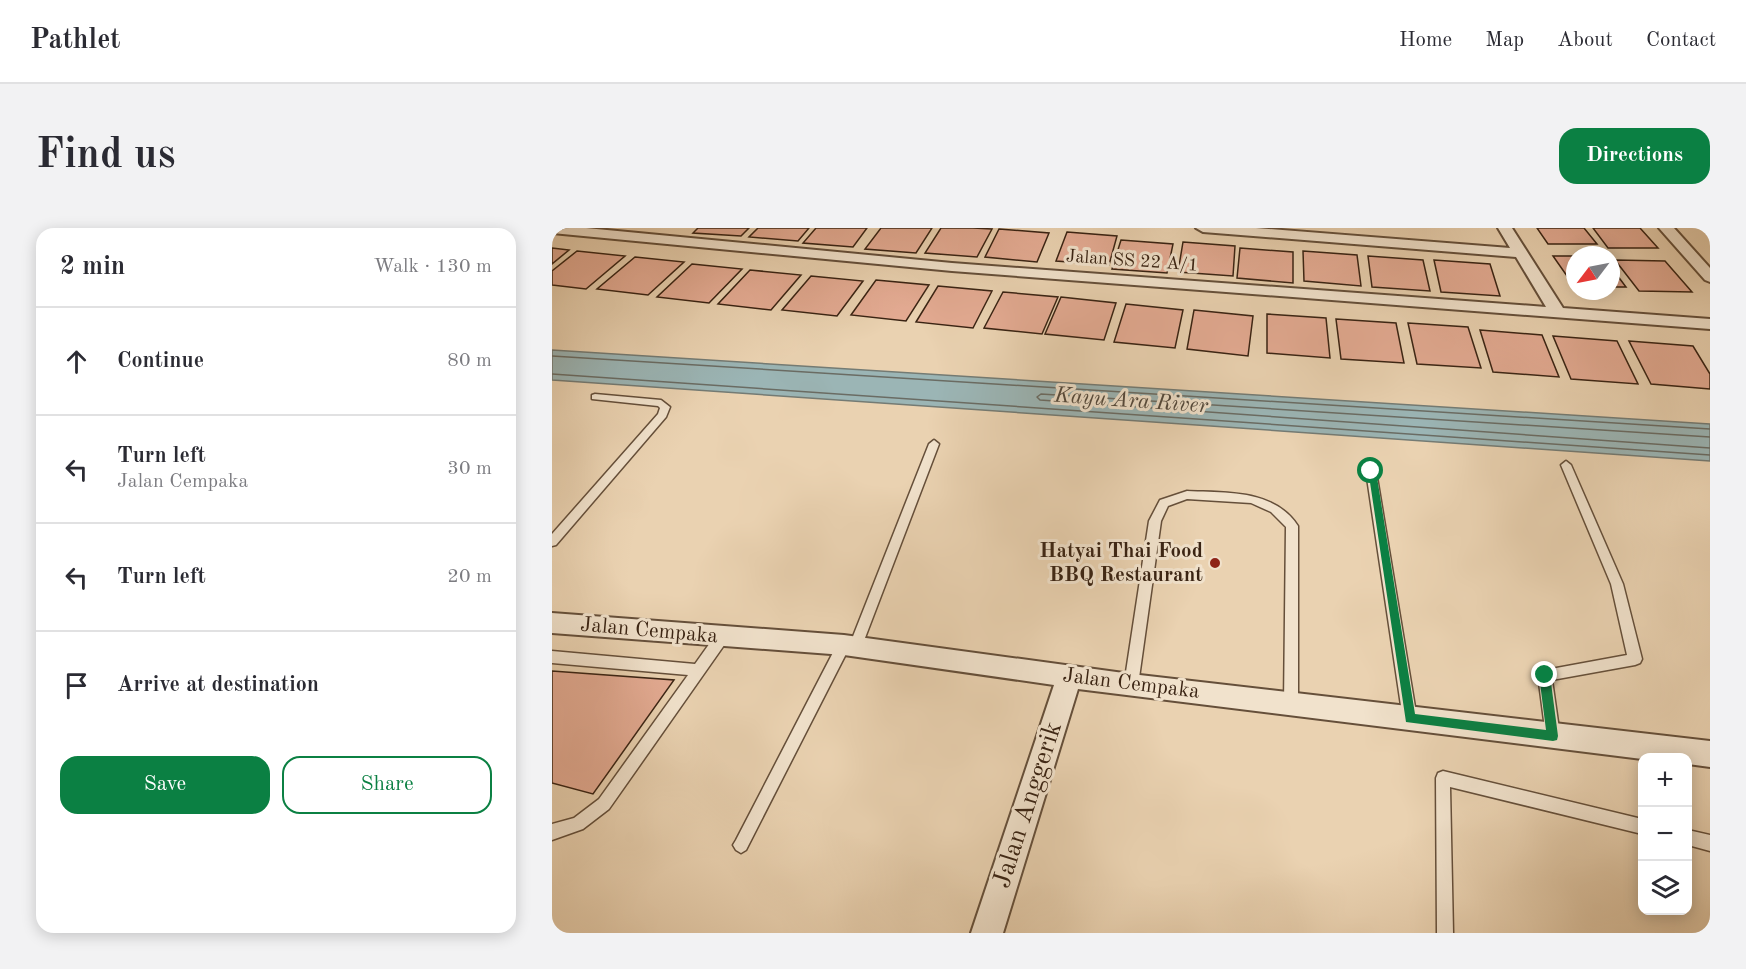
<!DOCTYPE html>
<meta charset="utf-8">
<style>
body{margin:0;font-family:"Old Standard TT",serif;background:#f2f2f3;color:#2b2b33}
.controls{position:absolute;right:18px;bottom:18px;display:grid;overflow:hidden;border-radius:12px;box-shadow:0 3px 15px #0003}
.controls button{width:54px;height:54px;display:grid;place-items:center;padding:0;border:0;border-bottom:2px solid #e1e1e2;background:#fff;color:#2b2b33;font:30px sans-serif}
.compass{position:absolute;left:1014px;top:18px;width:54px;height:54px;border-radius:50%;background:#fff;box-shadow:0 3px 15px #0003;rotate:238deg}
.stop{position:absolute;width:18px;height:18px;margin:-14px;border:4px solid #0b8043;border-radius:50%;background:#fff}
.stop.end{background:#0b8043;border-color:#fff;box-shadow:0 2px 6px #0008}
.list{margin:0;padding:0;list-style:none}
h2{display:flex;justify-content:space-between;align-items:center;height:78px;margin:0;padding:0 24px;font-size:26px}
h2 small{font-size:20px;font-weight:400;color:#7c7c81}
.list li{display:grid;grid-template-columns:39px 1fr auto;gap:18px;align-items:center;box-sizing:border-box;height:108px;padding:0 24px;border-top:2px solid #e1e1e2}
.list b{display:block;font-size:22px;white-space:nowrap}
.list p{margin:0;font-size:20px;white-space:nowrap;color:#7c7c81}
.list em{font-size:20px;font-style:normal;color:#7c7c81}
.actions{display:flex;gap:12px;padding:18px 24px}
.actions a{flex:1;padding:14px 0;border:2px solid #0b8043;border-radius:18px;text-align:center;font-size:21px;color:#0b8043}
.actions .main{background:#0b8043;color:#fff}
.icon{flex:none;width:33px;height:33px;fill:none;stroke:currentColor;stroke-width:2;stroke-linecap:round;stroke-linejoin:round}
.map{position:relative;flex:none;width:1158px;height:705px;overflow:hidden;border-radius:18px}
header{display:flex;align-items:center;gap:36px;box-sizing:border-box;height:84px;padding:0 30px;background:#fff;border-bottom:2px solid #e1e1e2}
header strong{font-size:28px}
nav{display:flex;gap:33px;margin-inline-start:auto;font-size:21px}
.intro{display:flex;align-items:center;justify-content:space-between;box-sizing:border-box;height:144px;padding:0 36px}
h1{margin:0;font-size:42px}
.button{padding:15px 27px;border-radius:18px;background:#0b8043;color:#fff;font-size:21px;font-weight:700}
main{display:flex;gap:36px;padding:0 36px}
aside{flex:1;background:#fff;border-radius:18px;box-shadow:0 3px 15px #0003}
.map>svg:first-child{display:block}
.water{fill:#9bb5b5;stroke:#747b74;stroke-width:1.5}
.lines{fill:none;stroke-linecap:round;stroke-linejoin:round}
.shore{stroke:#6a6c64;stroke-width:1.5}
.building{fill:#e4ab93;stroke:#392313;stroke-width:1.5}
.lane-casing{stroke:#654f3a;stroke-width:3}
.street-casing{stroke:#654f3a;stroke-width:4}
.lane{fill:#f1e2cc;fill-rule:evenodd}
.street{fill:#f1e2cc;fill-rule:evenodd}
.route{fill:#0b8043}
.poi-dot{fill:#8f2418;stroke:#f1e2cc;stroke-width:2}
.labels{text-anchor:middle;dominant-baseline:central;stroke-width:6;stroke-linejoin:round;paint-order:stroke}
.far-street-label{font-size:18px;fill:#392313;stroke:#f1e2cc}
.poi-label{font-size:21px;font-weight:bold;fill:#392313;stroke:#f1e2cc;text-anchor:end}
.street-label{font-size:21px;fill:#392313;stroke:#f1e2cc}
.water-label{font-size:22px;font-style:italic;fill:#52483c;stroke:#f1e2cc}
.near-street-label{font-size:26px;fill:#392313;stroke:#f1e2cc}
</style>
<header>
<strong>Pathlet</strong>
<nav><a>Home</a><a>Map</a><a>About</a><a>Contact</a></nav>
</header>
<div class="intro"><h1>Find us</h1><a class="button">Directions</a></div>
<main>
<aside>
<h2>2 min<small>Walk · 130 m</small></h2>
<ul class="list">
<li><svg class="icon" aria-label="ahead" viewBox="0 0 24 24"><path d="M12 20V5M6 11l6-6 6 6"/></svg><div><b>Continue</b></div><em>80 m</em></li>
<li><svg class="icon" aria-label="left" viewBox="0 0 24 24"><path d="M17 20v-9H6M10 6l-5 5 5 5"/></svg><div><b>Turn left</b><p>Jalan Cempaka</p></div><em>30 m</em></li>
<li><svg class="icon" aria-label="left" viewBox="0 0 24 24"><path d="M17 20v-9H6M10 6l-5 5 5 5"/></svg><div><b>Turn left</b></div><em>20 m</em></li>
<li><svg class="icon" aria-label="arrive" viewBox="0 0 24 24"><path d="M6 21V4h12l-3 4 3 4H6"/></svg><div><b>Arrive at destination</b></div></li>
</ul>
<div class="actions"><a class="main">Save</a><a>Share</a></div>
</aside>
<div class="map">
<svg width="1158" height="705" viewBox="0 0 1158 705">
<rect width="100%" height="100%" fill="#ead2b1"/>
<filter id="stains"><feTurbulence type="fractalNoise" baseFrequency=".00333" numOctaves="4"/><feColorMatrix values="0 0 0 0 .2 0 0 0 0 .09 0 0 0 0 .02 0 0 0 .5 -.17"/></filter>
<radialGradient id="worn" r=".72"><stop offset=".6" stop-color="#630" stop-opacity="0"/><stop offset="1" stop-color="#630" stop-opacity=".3"/></radialGradient>
<path class="water" d="M0 122 1158 196V233L0 152Z"/>
<g class="lines">
<path class="shore" d="M0 128 1158 201
M0 146 1158 227
M1158 209 489 166 485 169 488 172 1158 220"/>
</g>
<path class="building" d="M146 0H197L189 8 141 5Z
M206 0H257L246 13 197 9Z
M264 0H315L301 19 251 15Z
M329 0H380L364 25 313 21Z
M389 0H421L440 1 425 29 373 25Z
M985 0H1032L1045 16H996Z
M1041 0H1088L1106 20H1056Z
M447 1 497 5 485 34 433 29Z
M515 4 565 8 557 37 504 33Z
M569 12 621 16 615 45 560 41Z
M631 14 683 18 681 48 626 44Z
M0 20 17 22 0 36Z
M688 20 741 24V55L685 50Z
M25 23 73 28 34 61 0 57V43Z
M751 23 805 27 809 58 752 53Z
M816 28 871 32 878 63 820 59Z
M1001 28H1023V58H1022Z
M83 29 132 34 96 67 45 61Z
M882 32 938 36 948 68 889 64Z
M1063 32 1113 33 1140 64 1087 63Z
M140 36 190 41 157 75 105 69Z
M1059 39 1074 59H1059Z
M198 42 249 47 219 82 166 76Z
M259 48 311 53 285 88 230 82Z
M324 52 377 57 354 93 299 87Z
M386 58 440 63 421 100 364 94Z
M451 64 506 69 490 106 432 100Z
M509 69 564 75 552 112 493 106Z
M574 76 631 82 623 120 562 114Z
M642 82 701 88 696 128 635 121Z
M715 86 774 90 778 130 715 125Z
M784 91 844 95 852 135 789 131Z
M856 95 916 99 929 140 865 136Z
M928 102 990 107 1007 149 941 144Z
M1001 108 1065 113 1086 156 1019 151Z
M1077 113 1141 118 1158 146V161L1099 156Z
M0 443 122 452 41 566 0 555Z"/>
<g class="lines">
<g class="lane-casing">
<path id="lane" d="M43 166 109 172 118 179 114 189 4 317 0 318V306L106 186 108 180 106 178 40 171V167Z
M382 212 387 216 308 423 303 425 297 420 194 622 189 625 184 622 181 617 184 612 287 413 292 411 298 416 377 216Z
M1014 233 1019 237 1071 356 1090 431 1088 435 1083 437 1000 452 1008 508 1006 513 1001 515 996 513 994 508 986 447 988 443 1075 427 1059 356 1009 237Z
M819 239 824 243 865 491 863 496 858 497 853 496 851 491 814 243Z
M635 263C674 265 722 261 746 298V476L744 480 739 482 734 480 732 476 734 299 719 284 699 275 635 271 616 278 609 293 586 457 584 461 579 463 574 461 572 457 597 293 608 272Z
M170 404 175 405 176 409 175 413 57 581 31 601 0 612V596L22 590 47 571 136 447 0 435V423L143 436 165 405Z
M891 543 1090 591V606L898 559 901 705H885L884 550 886 545Z
M1136 602 1158 607V623L1136 617Z"/>
</g>
<g class="street-casing">
<path id="street" d="M0 0H34L400 35 994 79 964 29 651 4 644 0H704L958 20 946 0H960L1011 80 1158 91V101L400 43 0 5Z
M1107 0H1122L1158 40V54L1153 52Z
M0 385 292 407 579 446 1158 513V539L1136 536V530L1090 531 526 461 451 705H419L502 457 292 427 0 405Z"/>
</g>
<use href="#lane" class="lane"/>
<use href="#street" class="street"/>
</g>
<path class="route" d="M816 241 824 243 863 486 994 502 987 447 993 442 998 447 1006 508 1005 512 1001 513 854 494Z"/>
<circle class="poi-dot" cx="663" cy="335" r="6"/>
<g class="labels">
<g class="far-street-label">
<text transform="translate(580 33) rotate(4)">Jalan SS 22 A/1</text>
</g>
<g class="poi-label">
<text x="651" y="323">Hatyai Thai Food<tspan x="651" dy="24">BBQ Restaurant</tspan></text>
</g>
<g class="street-label">
<text transform="translate(97 403) rotate(5)">Jalan Cempaka</text>
<text transform="translate(579 456) rotate(7)">Jalan Cempaka</text>
</g>
<g class="water-label">
<text transform="translate(579 173) rotate(4)">Kayu Ara River</text>
</g>
<g class="near-street-label">
<text transform="translate(476 577) rotate(-72)">Jalan Anggerik</text>
</g>
</g>
<rect width="100%" height="100%" filter="url(#stains)"/>
<rect width="100%" height="100%" fill="url(#worn)"/>
</svg>
<div class="controls">
<button>+</button>
<button>−</button>
<button><svg class="icon" aria-label="layers" viewBox="0 0 24 24"><path d="M12 4l9 5-9 5-9-5zM3 14l9 5 9-5"/></svg></button>
</div>
<svg class="compass" viewBox="-18 -18 36 36"><path d="M0-13l5 13h-10z" fill="#e53935"/><path d="M0 13l5-13h-10z" fill="#7c7c81"/></svg>
<div class="stop" style="left:819px;top:243px"></div>
<div class="stop end" style="left:993px;top:447px"></div>
</div>
</main>
